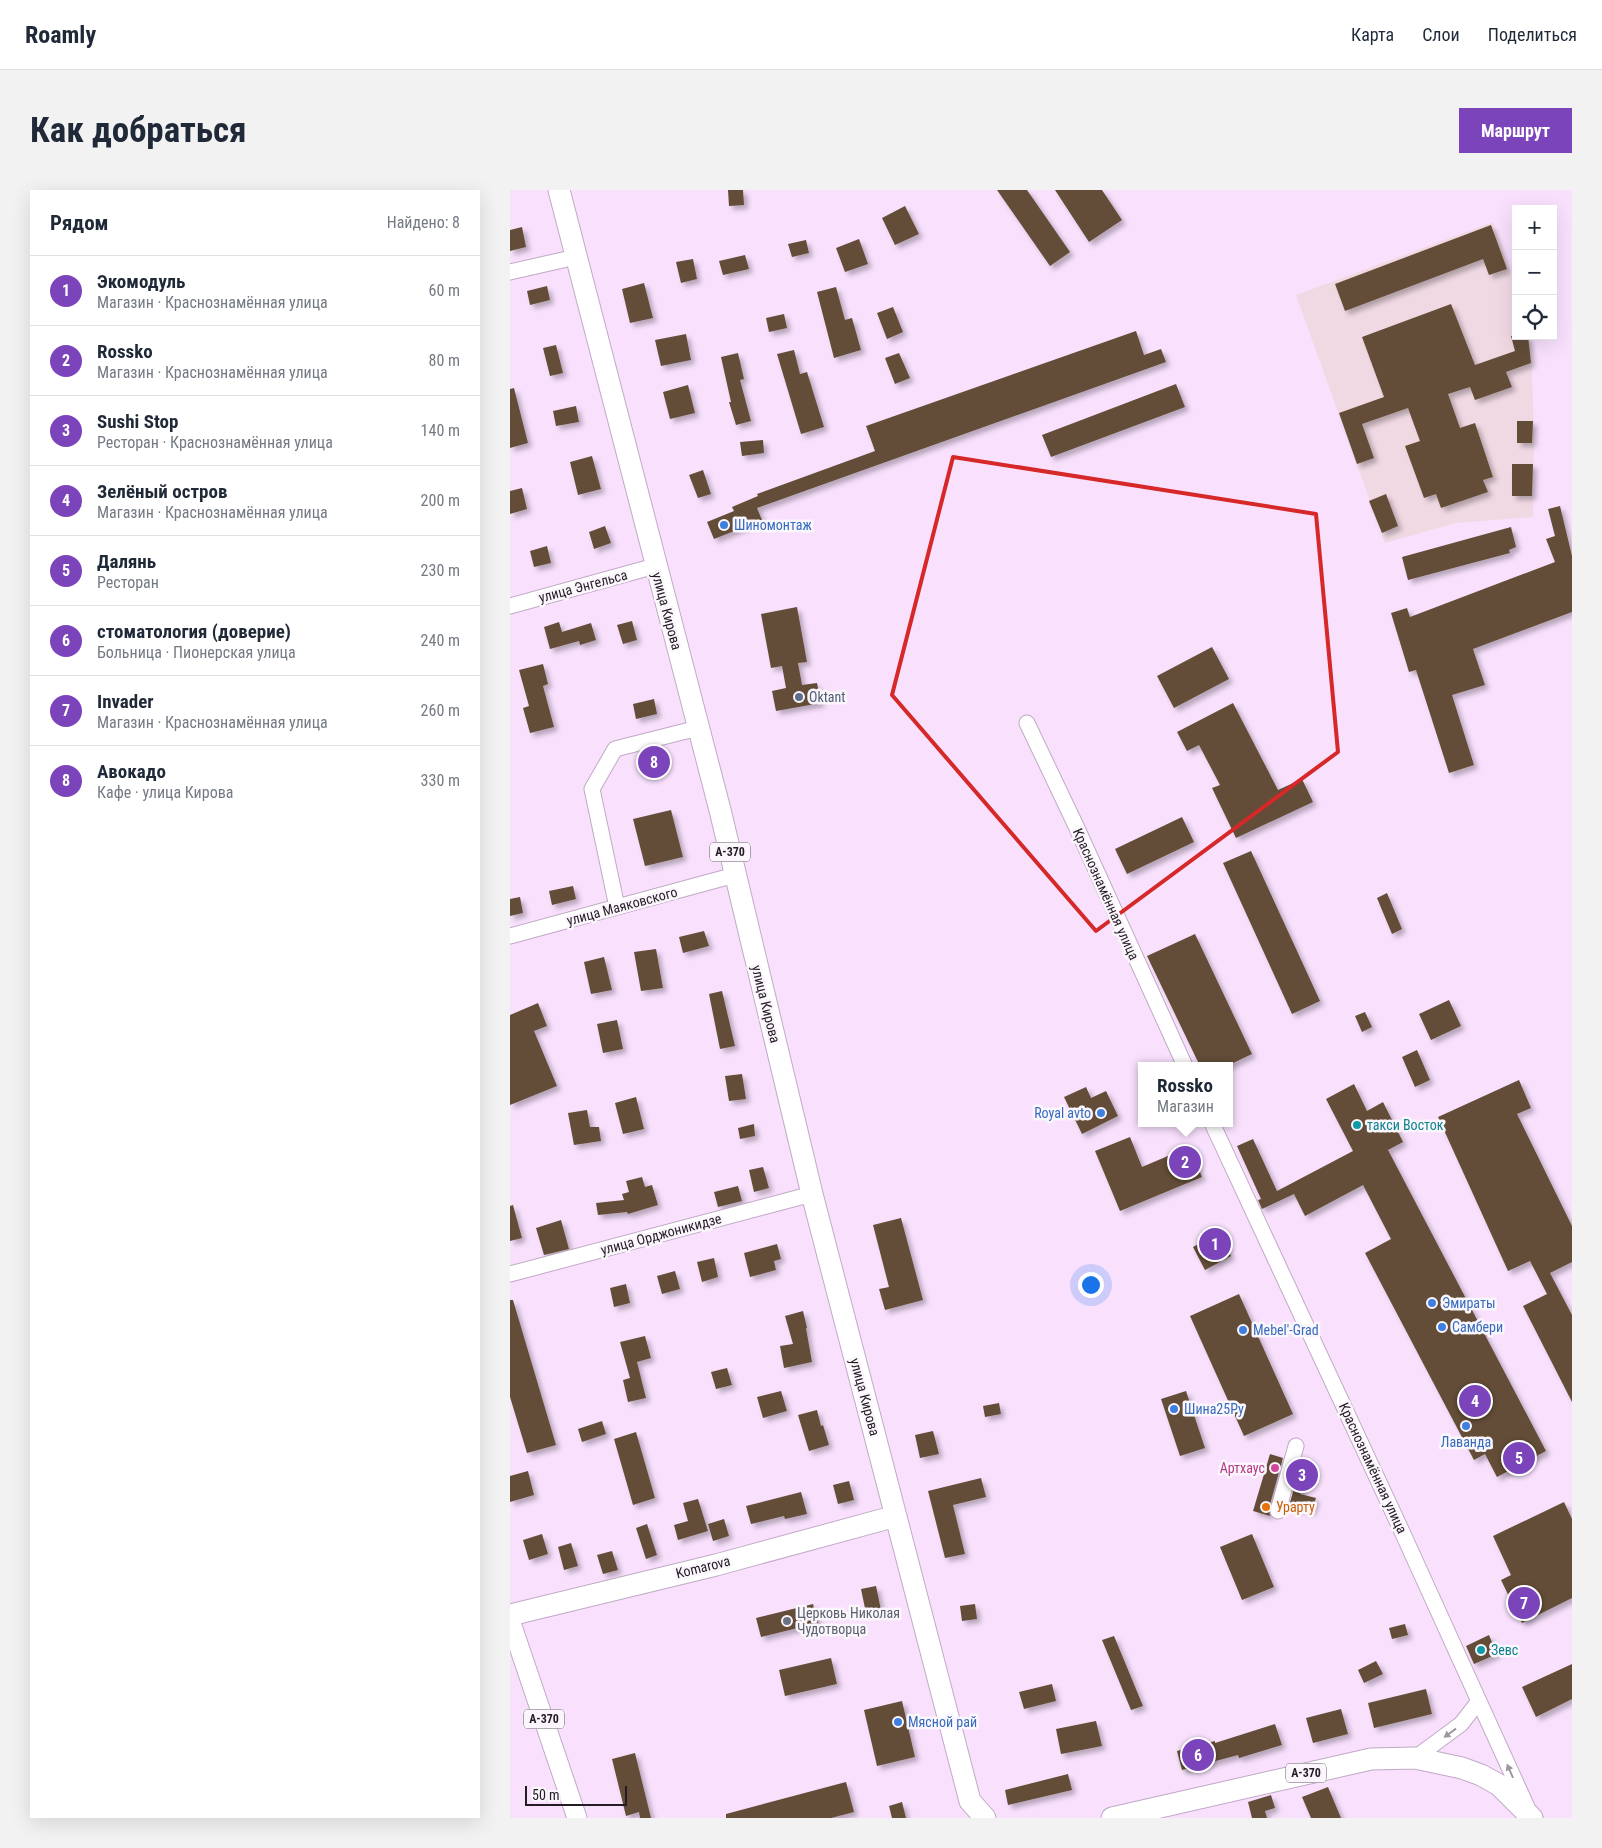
<!DOCTYPE html>
<html lang="ru">
<meta charset="utf-8">
<style>
body{margin:0;font-family:"Roboto Condensed",sans-serif;background:#f2f2f3;color:#1f2937}
.controls{position:absolute;right:15px;top:15px;display:grid;overflow:hidden;border-radius:0px;box-shadow:0 5px 20px #0002}
.controls button{width:45px;height:45px;display:grid;place-items:center;padding:0;border:0;border-bottom:1px solid #e0e1e3;background:#fff;color:#1f2937;font:25px sans-serif}
.scale{position:absolute;left:15px;bottom:12px;width:102px;box-sizing:border-box;padding-left:5px;border:2px solid #241b25;border-top:0;font-size:14px;line-height:18px;white-space:nowrap;color:#241b25;-webkit-text-stroke:4px #fbf6fc;paint-order:stroke}
.you{position:absolute;left:580px;top:1094px;width:18px;height:18px;margin:-12px;border:4px solid #fff;border-radius:50%;background:#1a73e8;box-shadow:0 0 0 8px #1a73e833}
.badge{display:grid;place-items:center;width:32px;height:32px;border-radius:50%;background:#7c44bb;color:#fff;font-size:16px;font-weight:700}
.pin{position:absolute;translate:-50% -50%;border:2px solid #fff;box-shadow:0 1px 5px #0006}
.popup{position:absolute;left:628px;top:872px;width:95px;height:65px;box-sizing:border-box;display:grid;place-content:center;border-radius:0px;background:#fff;filter:drop-shadow(0 1px 4px #0005);font-size:16px;white-space:nowrap;color:#747a83}
.popup b{font-size:19px;color:#1f2937}
.popup::after{content:'';position:absolute;left:50%;top:100%;margin-left:-10px;border:10px solid transparent;border-top-color:#fff}
.list{margin:0;padding:0;list-style:none}
h2{display:flex;justify-content:space-between;align-items:center;height:65px;margin:0;padding:0 20px;font-size:21px}
h2 small{font-size:16px;font-weight:400;color:#747a83}
.list li{display:grid;grid-template-columns:32px 1fr auto;gap:15px;align-items:center;box-sizing:border-box;height:70px;padding:0 20px;border-top:1px solid #e0e1e3}
.list b{display:block;font-size:19px;white-space:nowrap}
.list p{margin:0;font-size:16px;white-space:nowrap;color:#747a83}
.list em{font-size:16px;font-style:normal;color:#747a83}
.icon{flex:none;width:28px;height:28px;fill:none;stroke:currentColor;stroke-width:2;stroke-linecap:round;stroke-linejoin:round}
.map{position:relative;flex:none;width:1062px;height:1628px;overflow:hidden;border-radius:0px}
header{display:flex;align-items:center;gap:30px;box-sizing:border-box;height:70px;padding:0 25px;background:#fff;border-bottom:1px solid #e0e1e3}
header strong{font-size:24px}
nav{display:flex;gap:28px;margin-inline-start:auto;font-size:18px}
.intro{display:flex;align-items:center;justify-content:space-between;box-sizing:border-box;height:120px;padding:0 30px}
h1{margin:0;font-size:35px}
.button{padding:12px 22px;border-radius:0px;background:#7c44bb;color:#fff;font-size:18px;font-weight:700}
main{display:flex;gap:30px;padding:0 30px}
aside{flex:1;background:#fff;border-radius:0px;box-shadow:0 5px 20px #0002}
.map>svg:first-child{display:block}
.commercial{fill:#f1d9e4}
.building{fill:#644d37;filter:url(#shadow)}
.lines{fill:none;stroke-linecap:round;stroke-linejoin:round}
.minor-casing{stroke:#c0a9c5;stroke-width:17}
.major-casing{stroke:#c0a9c5;stroke-width:21}
.highway-casing{stroke:#c0a9c5;stroke-width:23}
.minor{stroke:#fff;stroke-width:15}
.major{stroke:#fff;stroke-width:19}
.highway{stroke:#fff;stroke-width:21}
.oneway{fill:#9c989d}
.marked{fill:none;stroke:#d62828;stroke-width:4;stroke-linejoin:round}
.shop-dot{fill:#3f7fe0;stroke:#fbf6fc;stroke-width:2}
.service-dot{fill:#5c6f8a;stroke:#fbf6fc;stroke-width:2}
.culture-dot{fill:#0f9aa8;stroke:#fbf6fc;stroke-width:2}
.hotel-dot{fill:#d1479c;stroke:#fbf6fc;stroke-width:2}
.food-dot{fill:#e8710a;stroke:#fbf6fc;stroke-width:2}
.worship-dot{fill:#6b7280;stroke:#fbf6fc;stroke-width:2}
.labels{text-anchor:middle;dominant-baseline:central;stroke-width:5;stroke-linejoin:round;paint-order:stroke}
.shield{fill:#fbf6fc;stroke:#645d66;stroke-width:1}
.shield-label{font-size:12px;font-weight:bold;fill:#241b25}
.shop-label{font-size:14px;fill:#366cbe;stroke:#fbf6fc;text-anchor:start}
.street-label{font-size:14px;fill:#241b25;stroke:#fbf6fc}
.service-label{font-size:14px;fill:#4e5e75;stroke:#fbf6fc;text-anchor:start}
.culture-label{font-size:14px;fill:#0d838f;stroke:#fbf6fc;text-anchor:start}
.hotel-label{font-size:14px;fill:#b23c85;stroke:#fbf6fc;text-anchor:end}
.food-label{font-size:14px;fill:#c56008;stroke:#fbf6fc;text-anchor:start}
.worship-label{font-size:14px;fill:#5b616d;stroke:#fbf6fc;text-anchor:start}
</style>
<header>
<strong>Roamly</strong>
<nav><a>Карта</a><a>Слои</a><a>Поделиться</a></nav>
</header>
<div class="intro"><h1>Как добраться</h1><a class="button">Маршрут</a></div>
<main>
<aside>
<h2>Рядом<small>Найдено: 8</small></h2>
<ul class="list">
<li><span class="badge">1</span><div><b>Экомодуль</b><p>Магазин · Краснознамённая улица</p></div><em>60 m</em></li>
<li><span class="badge">2</span><div><b>Rossko</b><p>Магазин · Краснознамённая улица</p></div><em>80 m</em></li>
<li><span class="badge">3</span><div><b>Sushi Stop</b><p>Ресторан · Краснознамённая улица</p></div><em>140 m</em></li>
<li><span class="badge">4</span><div><b>Зелёный остров</b><p>Магазин · Краснознамённая улица</p></div><em>200 m</em></li>
<li><span class="badge">5</span><div><b>Далянь</b><p>Ресторан</p></div><em>230 m</em></li>
<li><span class="badge">6</span><div><b>стоматология (доверие)</b><p>Больница · Пионерская улица</p></div><em>240 m</em></li>
<li><span class="badge">7</span><div><b>Invader</b><p>Магазин · Краснознамённая улица</p></div><em>260 m</em></li>
<li><span class="badge">8</span><div><b>Авокадо</b><p>Кафе · улица Кирова</p></div><em>330 m</em></li>
</ul>
</aside>
<div class="map">
<svg width="1062" height="1628" viewBox="0 0 1062 1628">
<defs>
<filter id="shadow"><feDropShadow dx="4" dy="4" stdDeviation="2.5" flood-color="#0004"/></filter>
</defs>
<rect width="100%" height="100%" fill="#f9e1fe"/>
<path class="commercial" d="M983 32 1006 99V146H1019L1021 156 1024 242 1023 327 946 333 875 353 786 105Z"/>
<path class="building" d="M218 0H233L234 15 219 16Z
M487 0H517L560 62 540 76Z
M545 0H592L612 30 579 52Z
M395 16 409 44 385 55 372 28Z
M981 35 997 79 979 85 973 69 835 121 825 94Z
M12 37 16 57 0 61V40Z
M349 49 358 74 335 82 326 58Z
M296 50 299 63 282 67 278 54Z
M235 65 239 79 213 85 209 71Z
M183 69 187 89 171 93 166 72Z
M134 93 143 128 120 133 112 99Z
M37 96 40 110 20 115 17 101Z
M326 97 335 130 342 128 351 160 324 168 307 102Z
M941 114 965 175 1005 161 1001 146H1018L1021 173 996 182 1002 197 965 210 960 197 938 204 950 238 965 233 983 287 973 290 978 302 931 318 926 304 914 308 895 256 910 251 898 218 852 234 864 268 847 274 829 223 874 207 852 147Z
M383 117 393 142 377 149 367 123Z
M274 124 277 138 259 142 256 128Z
M626 141 634 165 651 159 656 172 247 318 252 330 204 349 197 332 224 321 222 317 248 306 247 304 365 261 356 236Z
M176 144 181 170 151 176 145 150Z
M46 155 53 183 40 186 33 158Z
M284 160 290 184 297 182 314 237 291 244 267 164Z
M228 163 234 189 230 190 241 231 226 235 219 212H221L211 167Z
M389 163 400 188 385 194 375 168Z
M666 194 675 217 541 267 532 245Z
M178 195 185 223 160 229 153 202Z
M4 198 18 253 0 258V199Z
M66 216 69 232 46 236 43 221Z
M1007 231H1023L1022 253H1007Z
M253 250 254 263 232 266 230 252Z
M82 266 91 299 68 305 60 272Z
M1002 274H1023L1022 306H1002Z
M193 280 201 304 188 308 179 285Z
M12 298 17 319 0 324V301Z
M876 304 888 336 872 343 859 311Z
M1050 316 1062 366V422L963 459 975 495 942 505 964 575 939 583 906 480 899 482 881 423 897 418 900 427 1045 372 1036 349 1045 346 1038 319Z
M95 336 101 353 84 359 79 342Z
M1001 337 1006 357 999 360 1000 363 898 390 892 367Z
M37 356 41 373 24 377 20 361Z
M287 417 297 472 288 473 292 495 307 493 311 513 266 521 262 501 276 498 272 476 261 478 251 424Z
M122 431 127 450 113 454 107 435Z
M49 432 52 442 81 433 86 450 70 455 69 451 40 459 34 437Z
M702 457 719 489 664 518 647 486Z
M33 474 38 494 33 496 44 537 20 543 13 518 19 516 9 480Z
M144 509 147 524 126 529 123 514Z
M723 513 768 600 792 589 803 612 726 648 702 598 710 595 689 555 677 561 667 542Z
M152 564 155 576 136 580 134 569Z
M161 620 173 667 135 676 123 629Z
M672 627 684 652 617 684 605 659Z
M741 661 810 811 782 824 713 673Z
M63 696 66 709 42 715 39 701Z
M877 703 892 739 882 744 867 708Z
M10 707 13 723 0 726V709Z
M194 741 199 756 173 763 169 747Z
M685 744 742 864 717 876H690L637 766Z
M146 759 153 798 131 801 124 762Z
M94 767 102 800 81 804 74 772Z
M212 801 225 856 210 859 199 804Z
M939 810 951 836 921 850 909 824Z
M28 813 37 836 24 841 47 896 0 915V825Z
M855 822 862 837 852 842 845 826Z
M107 830 113 859 93 863 87 834Z
M907 860 920 890 905 897 892 867Z
M232 884 236 909 219 911 215 886Z
M1009 890 1021 918 1007 924 1062 1036V1072L1040 1083 1062 1125V1212L1013 1116 1037 1104 1020 1071 998 1081 928 927Z
M844 894 857 921 873 912 893 952 878 960 1036 1261 987 1287 975 1264 964 1270 855 1063 881 1049 853 995 795 1026 784 1004 752 1019 748 1010 751 1009 727 956 743 949 767 1001 843 961 816 909Z
M576 897 581 908 596 901 608 926 572 944 554 907Z
M126 907 134 939 113 944 105 913Z
M77 920 80 937H89L91 951 64 955 58 923Z
M244 934 245 946 230 949 228 938Z
M620 947 632 977 679 957 692 987 610 1021 585 961Z
M253 977 259 998 244 1002 239 980Z
M132 987 135 997 142 995 148 1015 118 1024 117 1022 88 1025 86 1013 114 1010 112 1004 119 1002 116 991Z
M228 996 232 1011 208 1017 204 1002Z
M3 1015 12 1048 0 1051V1016Z
M391 1028 413 1110 375 1120 369 1099 379 1097 363 1035Z
M51 1030 59 1059 34 1065 26 1038Z
M709 1043 721 1066 695 1080 683 1057Z
M267 1054 271 1069 264 1071 266 1080 240 1087 234 1063Z
M204 1068 208 1087 192 1092 187 1072Z
M165 1081 170 1099 152 1104 147 1086Z
M116 1094 120 1113 104 1117 100 1098Z
M729 1104 783 1224 734 1246 680 1126Z
M0 1110H3L46 1255 17 1263 0 1207Z
M293 1121 297 1138H296L302 1172 274 1178 270 1156 283 1154 275 1126Z
M135 1146 141 1168 127 1172 136 1208 118 1212 113 1190 120 1188 110 1152Z
M217 1178 222 1195 206 1199 201 1182Z
M271 1201 277 1221 253 1228 247 1207Z
M676 1201 695 1258 670 1266 651 1209Z
M489 1213 491 1224 475 1227 473 1216Z
M307 1220 311 1236 313 1235 319 1255 299 1261 288 1225Z
M92 1231 96 1244 72 1252 68 1239Z
M423 1241 429 1264 410 1268 405 1245Z
M126 1242 145 1308 123 1315 104 1249Z
M760 1264 773 1268 759 1318 760 1326 743 1321Z
M791 1273 798 1275 790 1304 806 1308 801 1322 779 1316Z
M18 1281 24 1305 0 1312V1286Z
M471 1288 476 1307 443 1315 455 1364 435 1368 418 1301Z
M339 1291 344 1310 328 1314 323 1295Z
M291 1302 297 1324 275 1329 274 1326 241 1334 236 1316Z
M188 1309 198 1341 168 1350 164 1335 178 1331 173 1313Z
M1054 1312 1062 1329V1408L1012 1433 991 1390 1001 1385 983 1346Z
M214 1329 219 1346 203 1351 198 1334Z
M137 1334 147 1365 136 1369 126 1338Z
M32 1344 38 1364 19 1370 13 1350Z
M742 1344 764 1397 732 1410 710 1357Z
M61 1353 68 1376 54 1380 48 1357Z
M102 1361 108 1380 93 1384 87 1365Z
M366 1396 371 1420 356 1423 351 1399Z
M303 1414 308 1433 251 1447 246 1428Z
M465 1414 467 1429 452 1431 450 1416Z
M895 1434 898 1445 882 1449 879 1438Z
M979 1445 987 1464 964 1474 956 1456Z
M604 1446 633 1516 621 1520 592 1450Z
M321 1468 327 1494 275 1506 269 1480Z
M866 1471 873 1484 854 1493 848 1480Z
M1062 1474V1509L1026 1527 1012 1497Z
M542 1494 546 1511 514 1519 509 1502Z
M916 1499 922 1524 864 1538 858 1513Z
M392 1511 405 1567 367 1576 354 1520Z
M831 1519 838 1544 803 1553 796 1528Z
M586 1531 592 1556 551 1564 546 1539Z
M765 1534 772 1555 729 1568 728 1565 672 1580 667 1561 705 1551V1553Z
M125 1563 141 1628H130L129 1622 116 1626 102 1569Z
M558 1584 562 1600 498 1615 495 1600Z
M336 1592 344 1622 321 1628H216V1624Z
M818 1597 831 1628H801L792 1607Z
M761 1605 765 1618 755 1621 757 1628H742L738 1612Z
M392 1612 396 1628H382L379 1616Z"/>
<g class="lines">
<g class="minor-casing">
<path id="minor" d="M0 82 66 67
M0 416 145 376
M517 533 566 636 675 876
M107 717 82 599 105 559 188 538
M0 746 225 685
M702 933 894 1346 1017 1617
M0 1084 302 1004
M768 1321 786 1256
M905 1568 951 1534 969 1511"/>
</g>
<g class="major-casing">
<path id="major" d="M0 1430 67 1628"/>
</g>
<g class="highway-casing">
<path id="highway" d="M49 0 210 620 302 1004 460 1611 475 1628
M0 1425 206 1375 386 1326
M602 1628 861 1569 905 1568 952 1578 971 1585 989 1595 1022 1628"/>
</g>
<use href="#minor" class="minor"/>
<use href="#major" class="major"/>
<use href="#highway" class="highway"/>
</g>
<defs><path id="oneway-solid" d="M-6-.8H1V-3.2L6.5 0L1 3.2V.8H-6Z" transform="scale(1.25)"/></defs>
<g class="oneway">
<use href="#oneway-solid" transform="translate(940 1543) rotate(144)"/>
<use href="#oneway-solid" transform="translate(1000 1581) rotate(-114)"/>
</g>
<path class="marked" d="M443 267 806 324 828 562 586 741 382 505Z"/>
<g class="shop-dot">
<circle cx="214" cy="335" r="5"/>
<circle cx="591" cy="923" r="5"/>
<circle cx="922" cy="1113" r="5"/>
<circle cx="932" cy="1137" r="5"/>
<circle cx="733" cy="1140" r="5"/>
<circle cx="664" cy="1219" r="5"/>
<circle cx="956" cy="1236" r="5"/>
<circle cx="388" cy="1532" r="5"/>
</g>
<circle class="service-dot" cx="289" cy="507" r="5"/>
<g class="culture-dot">
<circle cx="847" cy="935" r="5"/>
<circle cx="971" cy="1460" r="5"/>
</g>
<circle class="hotel-dot" cx="765" cy="1278" r="5"/>
<circle class="food-dot" cx="756" cy="1317" r="5"/>
<circle class="worship-dot" cx="277" cy="1431" r="5"/>
<g class="labels">
<g class="shield">
<rect x="200" y="652.5" width="40" height="19" rx="4"/>
<rect x="14" y="1519.5" width="40" height="19" rx="4"/>
<rect x="776" y="1573.5" width="40" height="19" rx="4"/>
</g>
<g class="shield-label">
<text x="220" y="662">А-370</text>
<text x="34" y="1529">А-370</text>
<text x="796" y="1583">А-370</text>
</g>
<g class="shop-label">
<text x="224" y="335">Шиномонтаж</text>
<text x="581" y="923" text-anchor="end">Royal avto</text>
<text x="932" y="1113">Эмираты</text>
<text x="942" y="1137">Самбери</text>
<text x="743" y="1140">Mebel'-Grad</text>
<text x="674" y="1219">Шина25Ру</text>
<text x="956" y="1252" text-anchor="middle">Лаванда</text>
<text x="398" y="1532">Мясной рай</text>
</g>
<g class="street-label">
<text transform="translate(73 396) rotate(-15)">улица Энгельса</text>
<text transform="translate(157 421) rotate(75)">улица Кирова</text>
<text transform="translate(596 704) rotate(66)">Краснознамённая улица</text>
<text transform="translate(112 716) rotate(-15)">улица Маяковского</text>
<text transform="translate(256 814) rotate(76)">улица Кирова</text>
<text transform="translate(151 1044) rotate(-15)">улица Орджоникидзе</text>
<text transform="translate(355 1207) rotate(75)">улица Кирова</text>
<text transform="translate(863 1278) rotate(65)">Краснознамённая улица</text>
<text transform="translate(193 1377) rotate(-14)">Komarova</text>
</g>
<g class="service-label">
<text x="299" y="507">Oktant</text>
</g>
<g class="culture-label">
<text x="857" y="935">такси Восток</text>
<text x="981" y="1460">Зевс</text>
</g>
<g class="hotel-label">
<text x="755" y="1278">Артхаус</text>
</g>
<g class="food-label">
<text x="766" y="1317">Урарту</text>
</g>
<g class="worship-label">
<text x="287" y="1423">Церковь Николая<tspan x="287" dy="16">Чудотворца</tspan></text>
</g>
</g>
</svg>
<div class="controls">
<button>+</button>
<button>−</button>
<button><svg class="icon" aria-label="locate" viewBox="0 0 24 24"><circle cx="12" cy="12" r="6"/><path d="M12 2v4M12 18v4M2 12h4M18 12h4"/></svg></button>
</div>
<div class="scale">50 m</div>
<div class="you"></div>
<div class="pin badge" style="left:705px;top:1054px">1</div>
<div class="pin badge" style="left:675px;top:972px">2</div>
<div class="popup"><b>Rossko</b>Магазин</div>
<div class="pin badge" style="left:792px;top:1285px">3</div>
<div class="pin badge" style="left:965px;top:1211px">4</div>
<div class="pin badge" style="left:1009px;top:1268px">5</div>
<div class="pin badge" style="left:688px;top:1565px">6</div>
<div class="pin badge" style="left:1014px;top:1413px">7</div>
<div class="pin badge" style="left:144px;top:572px">8</div>
</div>
</main>
